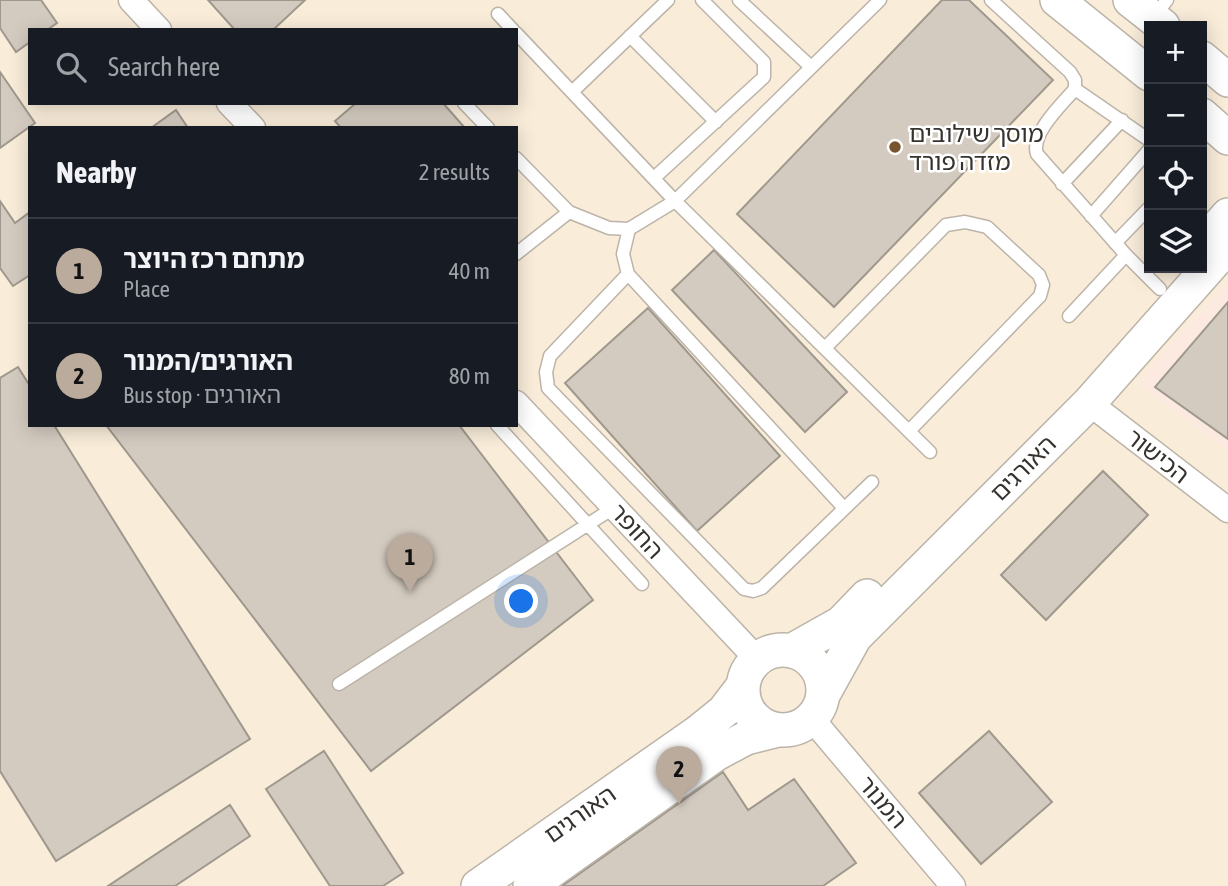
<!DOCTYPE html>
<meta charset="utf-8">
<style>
body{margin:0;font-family:"Asap Condensed","Noto Sans Hebrew",sans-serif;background:#20242c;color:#f1f3f6}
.controls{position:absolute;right:21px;top:21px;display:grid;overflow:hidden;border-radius:0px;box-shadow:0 4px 18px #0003}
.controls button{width:63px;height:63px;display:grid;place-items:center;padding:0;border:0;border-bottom:2px solid #363941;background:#171b24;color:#f1f3f6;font:35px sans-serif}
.you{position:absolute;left:522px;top:602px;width:24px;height:24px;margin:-18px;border:5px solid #fff;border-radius:50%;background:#1a73e8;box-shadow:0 0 0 10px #1a73e833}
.badge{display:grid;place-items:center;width:46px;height:46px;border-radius:50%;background:#bbab9c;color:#111;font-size:23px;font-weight:700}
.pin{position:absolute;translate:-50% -58px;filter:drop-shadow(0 2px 4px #0008)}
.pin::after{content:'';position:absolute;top:37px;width:24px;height:21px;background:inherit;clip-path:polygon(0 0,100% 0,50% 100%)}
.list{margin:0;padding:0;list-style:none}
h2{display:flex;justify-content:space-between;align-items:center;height:91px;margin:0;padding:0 28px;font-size:30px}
h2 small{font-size:23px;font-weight:400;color:#9ea1a6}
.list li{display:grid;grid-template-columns:46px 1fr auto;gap:21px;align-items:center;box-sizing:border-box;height:105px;padding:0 28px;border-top:2px solid #363941}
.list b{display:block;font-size:26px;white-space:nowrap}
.list p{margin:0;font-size:23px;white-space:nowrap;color:#9ea1a6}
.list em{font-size:23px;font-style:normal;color:#9ea1a6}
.icon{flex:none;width:38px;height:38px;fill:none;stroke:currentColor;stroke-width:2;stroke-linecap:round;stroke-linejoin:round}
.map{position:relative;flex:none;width:1228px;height:886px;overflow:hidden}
.search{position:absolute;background:#171b24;box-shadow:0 4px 18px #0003;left:28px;top:28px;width:490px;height:77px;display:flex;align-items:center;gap:18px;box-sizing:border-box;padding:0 24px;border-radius:0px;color:#9ea1a6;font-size:26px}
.panel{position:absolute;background:#171b24;box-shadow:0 4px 18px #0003;left:28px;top:126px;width:490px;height:301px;border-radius:0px}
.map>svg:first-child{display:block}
.commercial{fill:#fce9e0}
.built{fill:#f9ecd9;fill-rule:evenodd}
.building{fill:#d4cbc0;stroke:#9f988d;stroke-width:2}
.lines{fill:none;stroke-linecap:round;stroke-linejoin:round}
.lane-casing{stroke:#bcb4a9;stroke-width:15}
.street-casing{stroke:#bcb4a9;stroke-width:27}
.secondary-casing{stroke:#bcb4a9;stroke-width:36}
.lane{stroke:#fff;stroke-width:12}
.street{stroke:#fff;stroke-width:24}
.secondary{stroke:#fff;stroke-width:33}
.poi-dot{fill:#78542e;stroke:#fff;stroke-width:2.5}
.labels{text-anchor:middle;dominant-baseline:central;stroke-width:5;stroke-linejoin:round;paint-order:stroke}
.poi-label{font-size:24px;fill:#36332f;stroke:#fff;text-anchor:start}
.street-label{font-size:24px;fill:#36332f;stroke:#fff}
</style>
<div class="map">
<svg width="1228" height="886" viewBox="0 0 1228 886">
<rect width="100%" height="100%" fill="#fff6eb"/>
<path class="commercial" d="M1228 281V451L1136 383Z"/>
<path class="built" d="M0 0H1228V281L1136 383 1228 451V886H0ZM1149 26H1202V268H1149ZM30 30H516V103H30ZM30 128H516V425H30Z"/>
<path class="building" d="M0 0H41L57 23 47 30H30V42L16 52 0 28Z
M208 0H305L273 30H235Z
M942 0H969L1053 80 834 307 737 214Z
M0 72 35 123 0 148Z
M356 103H443L465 128H341L335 121Z
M176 110 188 128H151Z
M0 201 15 223 30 212V275L13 286 0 268Z
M714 250 847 392 805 432 672 290Z
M1228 302V439L1155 387Z
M648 308 780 456 697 531 565 383Z
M18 367 30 386V425H54L250 739 56 861 0 771V378Z
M106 425H459L593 600 371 771Z
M1103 471 1148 515 1046 620 1001 575Z
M989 731 1052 802 981 864 919 793Z
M324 751 403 873 383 886H330L266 789Z
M723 772 748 810 794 779 856 863 823 886H562Z
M230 805 250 836 175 886H108Z"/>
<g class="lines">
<g class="lane-casing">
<path id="lane" d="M739 0 811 67
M991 0 1070 72 1075 80V89C1062 104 1030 134 1037 154L1126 255 1069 316
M498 14 513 30
M1153 18 1167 0
M516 33 675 201 930 452
M630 36 716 122
M1075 89 1149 140
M572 92 668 0
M464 103 488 128
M516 158 569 212 609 228 629 229
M654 178 764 77V62L702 0
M1062 184 1122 120
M1091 216 1149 150
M1115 243 1149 208
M516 254 569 212
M1126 255 1160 289
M628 274 550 356 546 372 548 388 744 589 753 591 762 588 872 482
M825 348 946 225 965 222 987 227 1039 275 1043 285 1040 296 909 431
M497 425 642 584
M844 508 628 274 623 254 629 229 675 201 880 0
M339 684 615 507"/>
</g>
<g class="street-casing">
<path id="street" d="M131 0 159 30
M229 103 253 128
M516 403 757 659
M1089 403 1228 510
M812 719 953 886"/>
</g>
<g class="secondary-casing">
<path id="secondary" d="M1057 0 1149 74
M1130 0 1163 26
M1202 58 1228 80
M1202 115 1228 138
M1202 244 1228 215
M743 690a40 40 0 1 1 80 0a40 40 0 1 1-80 0Z
M793 650 841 623 867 596
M824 693 855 637 1089 403 1228 246
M478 886 698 732 724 711 743 686
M530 886 716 754 746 738 778 730"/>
</g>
<use href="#lane" class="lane"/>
<use href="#street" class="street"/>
<use href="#secondary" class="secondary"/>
</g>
<circle class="poi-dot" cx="895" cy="147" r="7"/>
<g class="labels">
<g class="poi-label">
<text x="909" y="133">מוסך שילובים<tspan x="909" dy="28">מזדה פורד</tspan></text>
</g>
<g class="street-label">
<text transform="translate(1158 456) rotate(38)">הכישור</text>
<text transform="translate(1023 468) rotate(-45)">האורגים</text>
<text transform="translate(637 531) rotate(47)">החופר</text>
<text transform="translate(883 802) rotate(49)">המנור</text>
<text transform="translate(580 814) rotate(-35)">האורגים</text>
</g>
</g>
</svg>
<div class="controls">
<button>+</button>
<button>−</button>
<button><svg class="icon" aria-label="locate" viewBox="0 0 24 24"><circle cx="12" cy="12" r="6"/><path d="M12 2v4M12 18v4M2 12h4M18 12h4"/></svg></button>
<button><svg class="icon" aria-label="layers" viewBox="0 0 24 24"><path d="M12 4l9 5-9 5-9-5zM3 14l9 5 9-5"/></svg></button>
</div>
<div class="you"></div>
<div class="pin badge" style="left:410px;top:592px">1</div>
<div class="pin badge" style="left:679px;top:804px">2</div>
<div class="search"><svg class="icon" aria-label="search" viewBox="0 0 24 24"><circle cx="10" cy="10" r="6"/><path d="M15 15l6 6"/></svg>Search here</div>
<section class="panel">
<h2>Nearby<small>2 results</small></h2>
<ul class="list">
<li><span class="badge">1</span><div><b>מתחם רכז היוצר</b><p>Place</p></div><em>40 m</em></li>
<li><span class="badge">2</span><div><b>האורגים/המנור</b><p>Bus stop · האורגים</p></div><em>80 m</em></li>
</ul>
</section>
</div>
